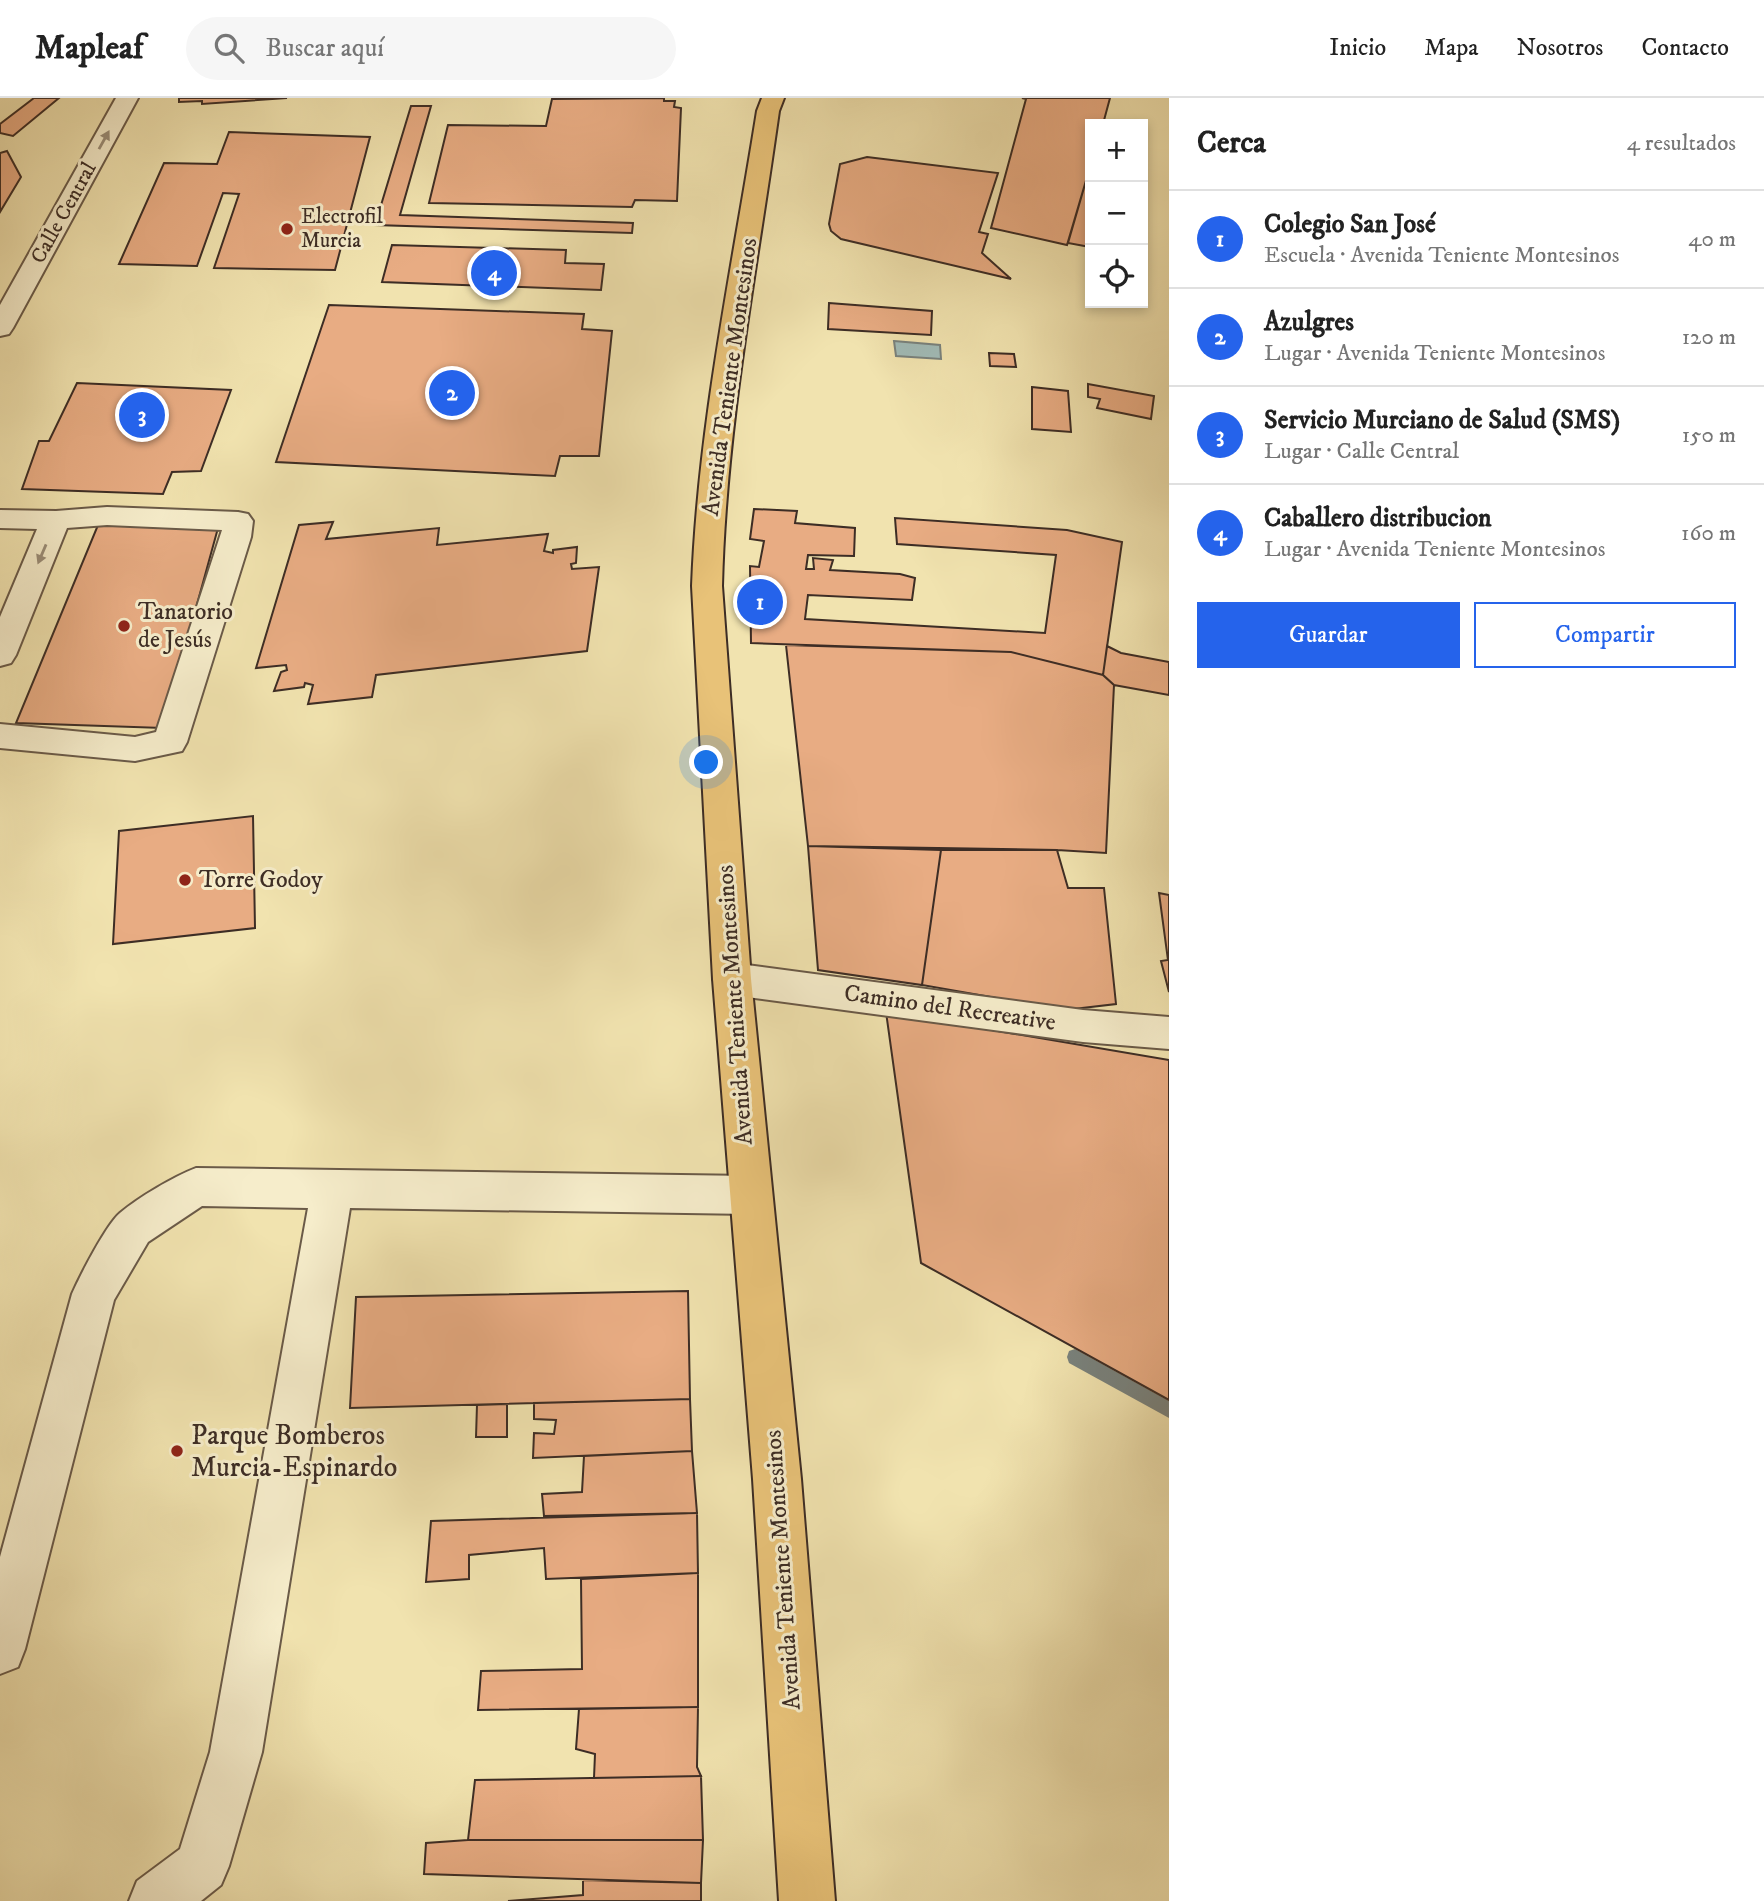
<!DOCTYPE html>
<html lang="es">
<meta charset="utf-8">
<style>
body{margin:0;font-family:"IM FELL DW Pica",serif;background:#f6f6f6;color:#222}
.controls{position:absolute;right:21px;top:21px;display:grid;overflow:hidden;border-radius:0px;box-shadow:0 4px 10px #0003}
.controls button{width:63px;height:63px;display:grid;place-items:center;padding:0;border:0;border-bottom:2px solid #e0e0e0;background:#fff;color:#222;font:35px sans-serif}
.you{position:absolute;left:707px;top:665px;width:24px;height:24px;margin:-18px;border:5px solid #fff;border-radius:50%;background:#1a73e8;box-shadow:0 0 0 10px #1a73e833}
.badge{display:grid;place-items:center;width:46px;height:46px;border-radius:50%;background:#2563eb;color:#fff;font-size:23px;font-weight:700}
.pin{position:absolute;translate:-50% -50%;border:4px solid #fff;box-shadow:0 2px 7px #0006}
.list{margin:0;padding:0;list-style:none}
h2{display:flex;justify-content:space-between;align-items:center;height:91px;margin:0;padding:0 28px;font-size:30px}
h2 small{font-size:23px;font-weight:400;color:#767676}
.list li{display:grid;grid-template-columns:46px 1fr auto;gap:21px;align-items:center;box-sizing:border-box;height:98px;padding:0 28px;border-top:2px solid #e0e0e0}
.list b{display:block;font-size:26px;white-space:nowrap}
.list p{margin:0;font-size:23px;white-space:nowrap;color:#767676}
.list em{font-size:23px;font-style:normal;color:#767676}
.actions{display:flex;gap:14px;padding:21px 28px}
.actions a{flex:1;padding:16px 0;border:2px solid #2563eb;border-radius:0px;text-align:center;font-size:24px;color:#2563eb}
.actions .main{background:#2563eb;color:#fff}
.icon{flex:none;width:38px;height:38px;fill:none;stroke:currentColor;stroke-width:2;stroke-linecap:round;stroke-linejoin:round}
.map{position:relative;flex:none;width:1169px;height:1803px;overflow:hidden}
header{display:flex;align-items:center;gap:42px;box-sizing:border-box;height:98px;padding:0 35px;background:#fff;border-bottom:2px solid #e0e0e0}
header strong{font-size:33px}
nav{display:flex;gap:38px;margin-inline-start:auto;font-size:24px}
.search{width:490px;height:63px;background:#f6f6f6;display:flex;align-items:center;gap:18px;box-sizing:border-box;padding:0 24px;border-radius:38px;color:#767676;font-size:26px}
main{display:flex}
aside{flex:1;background:#fff}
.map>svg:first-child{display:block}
.water{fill:#a1bbb7;stroke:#79827d;stroke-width:2}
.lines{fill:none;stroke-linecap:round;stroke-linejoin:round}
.stream{fill:#79827d;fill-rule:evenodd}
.building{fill:#e8ac83;stroke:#3d2d25;stroke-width:2}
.minor-casing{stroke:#6a5a48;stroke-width:4}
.major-casing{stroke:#3d2d25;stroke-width:4}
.minor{fill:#f6edcb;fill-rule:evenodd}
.major{fill:#e8c278;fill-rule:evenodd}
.oneway{fill:#9a8d78}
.poi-dot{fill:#8f2418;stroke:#f6edcb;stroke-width:2.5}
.labels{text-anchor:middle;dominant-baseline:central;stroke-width:6;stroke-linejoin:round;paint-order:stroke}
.far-street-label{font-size:21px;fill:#3d2d25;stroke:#f6edcb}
.far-poi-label{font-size:21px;fill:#3d2d25;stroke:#f6edcb;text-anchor:start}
.street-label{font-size:24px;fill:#3d2d25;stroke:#f6edcb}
.poi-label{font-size:24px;fill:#3d2d25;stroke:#f6edcb;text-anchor:start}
.near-poi-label{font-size:28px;fill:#3d2d25;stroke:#f6edcb;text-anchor:start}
</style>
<header>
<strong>Mapleaf</strong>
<div class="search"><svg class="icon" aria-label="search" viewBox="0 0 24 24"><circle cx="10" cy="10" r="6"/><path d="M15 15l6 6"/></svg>Buscar aquí</div>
<nav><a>Inicio</a><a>Mapa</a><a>Nosotros</a><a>Contacto</a></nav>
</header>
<main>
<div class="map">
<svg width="1169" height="1803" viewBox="0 0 1169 1803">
<rect width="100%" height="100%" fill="#f1e3af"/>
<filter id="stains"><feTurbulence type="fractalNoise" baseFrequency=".00286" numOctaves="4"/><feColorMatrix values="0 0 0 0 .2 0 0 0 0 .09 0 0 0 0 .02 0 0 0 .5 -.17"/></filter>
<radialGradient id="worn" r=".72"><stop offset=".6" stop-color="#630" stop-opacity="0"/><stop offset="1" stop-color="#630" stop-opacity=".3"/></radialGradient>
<path class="water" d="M894 243 940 247 941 261 896 258Z"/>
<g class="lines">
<path class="stream" d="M1075 1251 1169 1303V1320L1069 1265 1067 1259 1069 1253Z"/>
</g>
<path class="building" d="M34 0H59L13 38 0 35V26Z
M179 0H287L202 6V3L179 4Z
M664 0V3H675L674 9 681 10 677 103 635 102 632 109 429 105 448 27 546 28 552 1Z
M1110 0 1103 26H1090V69L1067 147 991 130 1026 1 1022 0Z
M411 8H431L400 117 633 125 632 135 375 127Z
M229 34 370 39 335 172 214 170 239 96 223 95 197 168 119 166 164 65 217 66Z
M7 53 21 79 0 114V55Z
M867 59 998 75 979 134 988 136 982 155 1011 181 841 141 831 133 829 126 840 66Z
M1090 69V149L1068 145Z
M392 147 566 152 565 165 604 166 601 192 382 184Z
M829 205 932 213 931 237 828 231Z
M329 207 584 216 582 231 612 233 599 358H560L555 378 276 364Z
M989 255 1014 256 1016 269 990 268Z
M77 285 231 292 201 373 172 374 163 396 22 391 39 343H49Z
M1088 286 1154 298 1151 321 1097 310 1100 301 1088 299Z
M1032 289 1068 293 1071 334 1032 331Z
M754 411 797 413 795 425 855 430 854 458 808 457 806 471H814L813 460 833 462 830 472 900 476 915 480 912 502 808 497 805 521 1045 535 1056 457 897 446 895 420 1067 432 1122 444 1103 577 1011 554 751 545 750 468 759 469 764 443 750 441Z
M333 424 326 441 439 430 437 447 548 436 544 453 553 455V452L577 449 576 465 571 466 572 471 599 469 587 553 376 577 372 599 308 606 313 587 305 585 304 589 274 593 281 574 287 572 286 567 256 570 299 427Z
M98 427 218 430 163 630 16 625Z
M786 547 1011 554 1103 577 1114 587 1106 755 1057 752 808 748Z
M1107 548 1121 555 1169 564V597L1114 587 1103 577Z
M253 718 255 830 113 846 119 733Z
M808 748 941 752 922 887 818 872Z
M941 752H1057L1068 790H1104L1116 906 1065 912 922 887Z
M1159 795 1169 797V894L1161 863 1168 862Z
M886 914 1169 962V1302L921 1165Z
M688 1193 690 1301 350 1310 356 1199Z
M690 1301 692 1353 533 1360 534 1335 554 1336 556 1322 534 1321V1305Z
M507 1306V1339H476L477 1307Z
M692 1353 697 1415 544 1418 542 1396 582 1394 584 1358Z
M697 1415 698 1475 546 1481 544 1450 469 1457V1481L426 1484 431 1423Z
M698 1475V1609L478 1612 481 1573 582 1571 581 1481Z
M698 1609 697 1669 701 1678 594 1680 595 1656 576 1651 579 1611Z
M701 1678 703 1742H468L475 1682Z
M468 1742H703L701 1785 424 1776 426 1745Z
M583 1782 701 1785V1803H508L583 1797Z"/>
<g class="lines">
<g class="minor-casing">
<path id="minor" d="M116 0H138L13 230 9 236 0 238V207Z
M107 409 238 414 248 416 253 423 251 439 187 644 182 653 135 663 0 650V626L135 639 156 634 222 432 107 427 67 430 16 557 11 565 0 568V519L37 431 0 430V412L56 413Z
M732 865 1083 912 1169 919V951L1083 944 732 897 719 892 713 881 719 870Z
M196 1070 750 1078 765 1083 771 1097 765 1111 750 1116 350 1110 262 1654 229 1768 221 1787 201 1803H129L137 1783 180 1751 210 1654 308 1110 202 1108 148 1144 114 1202 25 1551 18 1569 0 1576V1459L72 1196C80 1178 106 1127 120 1115 139 1099 173 1079 196 1070Z"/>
</g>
<g class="major-casing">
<path id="major" d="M762 0H784L779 13C757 171 726 328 722 488L751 881 801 1381 835 1803H779L753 1381 713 881 692 488C698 327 732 171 757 13Z"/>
</g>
<use href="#minor" class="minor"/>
<use href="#major" class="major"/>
</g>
<defs><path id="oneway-solid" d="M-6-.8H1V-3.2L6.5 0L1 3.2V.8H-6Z" transform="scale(1.75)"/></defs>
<g class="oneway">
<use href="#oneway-solid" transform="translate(104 42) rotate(-61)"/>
<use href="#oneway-solid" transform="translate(42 456) rotate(113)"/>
</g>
<g class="poi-dot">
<circle cx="287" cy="131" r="7"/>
<circle cx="124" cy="528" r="7"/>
<circle cx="185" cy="782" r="7"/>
<circle cx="177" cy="1353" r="7"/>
</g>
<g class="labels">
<g class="far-street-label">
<text transform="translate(64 115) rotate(-61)">Calle Central</text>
</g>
<g class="far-poi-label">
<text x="301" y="119">Electrofil<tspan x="301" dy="24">Murcia</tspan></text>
</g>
<g class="street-label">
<text transform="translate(730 279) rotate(-82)">Avenida Teniente Montesinos</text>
<text transform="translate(735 907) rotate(-94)">Avenida Teniente Montesinos</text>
<text transform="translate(950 910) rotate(8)">Camino del Recreative</text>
<text transform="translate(783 1472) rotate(-94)">Avenida Teniente Montesinos</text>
</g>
<g class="poi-label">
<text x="138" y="514">Tanatorio<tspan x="138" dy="28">de Jesús</tspan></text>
<text x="199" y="782">Torre Godoy</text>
</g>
<g class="near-poi-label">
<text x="191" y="1337">Parque Bomberos<tspan x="191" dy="32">Murcia-Espinardo</tspan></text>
</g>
</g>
<rect width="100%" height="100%" filter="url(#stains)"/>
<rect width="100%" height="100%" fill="url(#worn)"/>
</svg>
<div class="controls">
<button>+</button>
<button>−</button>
<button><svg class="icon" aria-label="locate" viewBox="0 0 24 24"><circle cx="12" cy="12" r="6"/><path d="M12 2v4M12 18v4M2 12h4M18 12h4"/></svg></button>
</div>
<div class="you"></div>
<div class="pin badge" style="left:760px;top:504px">1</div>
<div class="pin badge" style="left:452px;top:295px">2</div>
<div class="pin badge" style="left:142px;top:317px">3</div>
<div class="pin badge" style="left:494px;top:175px">4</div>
</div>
<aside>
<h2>Cerca<small>4 resultados</small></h2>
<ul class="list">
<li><span class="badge">1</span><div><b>Colegio San José</b><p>Escuela · Avenida Teniente Montesinos</p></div><em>40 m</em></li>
<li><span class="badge">2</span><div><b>Azulgres</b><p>Lugar · Avenida Teniente Montesinos</p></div><em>120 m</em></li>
<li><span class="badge">3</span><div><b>Servicio Murciano de Salud (SMS)</b><p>Lugar · Calle Central</p></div><em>150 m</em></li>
<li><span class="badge">4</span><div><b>Caballero distribucion</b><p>Lugar · Avenida Teniente Montesinos</p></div><em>160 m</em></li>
</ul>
<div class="actions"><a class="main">Guardar</a><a>Compartir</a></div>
</aside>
</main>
